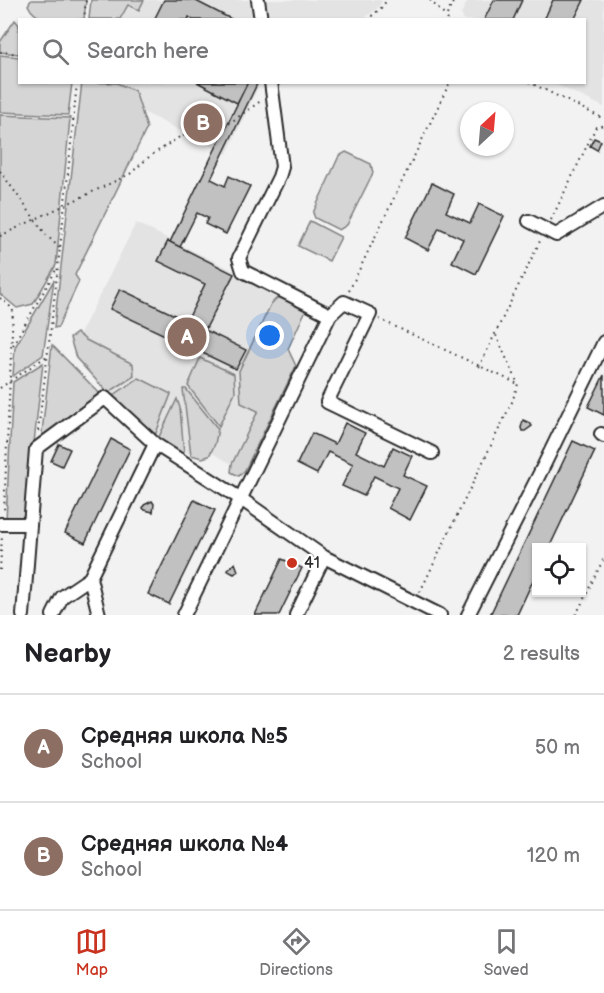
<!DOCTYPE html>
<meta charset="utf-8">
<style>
body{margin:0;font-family:"Balsamiq Sans",sans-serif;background:#f6f6f6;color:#202124}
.controls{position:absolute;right:18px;bottom:18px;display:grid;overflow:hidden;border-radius:0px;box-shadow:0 2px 4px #0004}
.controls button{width:54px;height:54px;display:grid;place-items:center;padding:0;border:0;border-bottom:2px solid #e0e0e0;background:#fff;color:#202124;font:30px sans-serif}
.compass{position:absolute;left:460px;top:102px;width:54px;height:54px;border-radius:50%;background:#fff;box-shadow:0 2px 4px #0004;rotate:26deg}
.you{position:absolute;left:270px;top:336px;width:21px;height:21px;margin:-15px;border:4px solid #fff;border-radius:50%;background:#1a73e8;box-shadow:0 0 0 9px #1a73e833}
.badge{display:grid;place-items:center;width:39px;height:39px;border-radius:50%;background:#c8321e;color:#fff;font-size:20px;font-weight:700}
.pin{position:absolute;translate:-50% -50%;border:3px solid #fff;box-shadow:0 2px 6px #0006}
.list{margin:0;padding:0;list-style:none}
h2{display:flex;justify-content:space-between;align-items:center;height:78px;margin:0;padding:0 24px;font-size:26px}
h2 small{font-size:20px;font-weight:400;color:#757577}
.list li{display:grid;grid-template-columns:39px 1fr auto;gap:18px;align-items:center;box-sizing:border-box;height:108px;padding:0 24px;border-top:2px solid #e0e0e0}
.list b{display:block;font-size:22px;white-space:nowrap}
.list p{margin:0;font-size:20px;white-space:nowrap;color:#757577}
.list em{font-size:20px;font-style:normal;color:#757577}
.icon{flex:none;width:33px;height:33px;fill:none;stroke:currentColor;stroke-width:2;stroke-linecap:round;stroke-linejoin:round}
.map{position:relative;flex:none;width:604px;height:615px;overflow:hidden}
.search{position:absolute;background:#fff;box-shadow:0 2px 4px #0004;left:18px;right:18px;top:18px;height:66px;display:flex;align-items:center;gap:15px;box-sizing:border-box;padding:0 21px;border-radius:0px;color:#757577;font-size:22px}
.sheet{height:294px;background:#fff}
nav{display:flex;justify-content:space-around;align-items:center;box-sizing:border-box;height:84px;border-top:2px solid #e0e0e0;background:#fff;font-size:16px;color:#757577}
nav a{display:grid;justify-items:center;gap:3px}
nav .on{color:#c8321e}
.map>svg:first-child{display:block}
.built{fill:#e3e3e3}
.green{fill:#d5d5d5;stroke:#808080;stroke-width:1.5}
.building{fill:#c1c1c1;stroke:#2b2b2b;stroke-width:1.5}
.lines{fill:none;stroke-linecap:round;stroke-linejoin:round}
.minor-casing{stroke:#2b2b2b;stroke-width:16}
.path{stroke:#2b2b2b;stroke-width:2;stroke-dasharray:1.5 4.5;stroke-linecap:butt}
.minor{stroke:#fff;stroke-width:12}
.poi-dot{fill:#c8321e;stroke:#fff;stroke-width:2}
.labels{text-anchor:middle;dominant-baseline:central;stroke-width:4.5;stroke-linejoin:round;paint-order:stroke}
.poi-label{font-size:16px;fill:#2b2b2b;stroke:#fff;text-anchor:start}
</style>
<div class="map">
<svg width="604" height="615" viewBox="0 0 604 615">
<rect width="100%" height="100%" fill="#f2f2f2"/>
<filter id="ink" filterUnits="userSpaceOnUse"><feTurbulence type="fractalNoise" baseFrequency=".0167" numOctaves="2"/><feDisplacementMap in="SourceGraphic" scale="12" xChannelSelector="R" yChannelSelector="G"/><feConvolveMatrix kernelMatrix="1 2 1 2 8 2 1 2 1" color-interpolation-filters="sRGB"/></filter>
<g filter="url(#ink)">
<path class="built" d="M91 0H382L379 7 363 19 89 20Z
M468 0H604V107L553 83 584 82V20H464L461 14Z
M117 83H260L227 154 141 111 135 91Z
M136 223 304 305 305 312 232 464 212 453 201 456 187 453 176 448 156 435 111 394 77 358 74 346Z"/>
<path class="green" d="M31 0H86L84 19C65 20 37 26 28 5Z
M91 0H144L139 10 128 5 120 19H89Z
M15 20 19 25V54L0 52V42Z
M0 55 19 57 20 82 72 83 68 115 0 112Z
M82 82 117 83 135 91 147 128 75 275 79 281 58 327 54 328Z
M0 115 70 118 56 265 33 304 17 308 0 294Z
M346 152 371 164 373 173 347 225 339 230 315 218 313 213 339 156Z
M310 221 341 237 329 261 298 246Z
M54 280 43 355 13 376 15 347Z
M286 297 304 305 305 312 288 349 296 366 245 470 239 476 231 472 232 464 258 411 241 403 239 371 271 304 277 298Z
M77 333 86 340 133 364 134 376 108 393 76 358 70 338Z
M52 345 103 397 41 441Z
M200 358 234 374 235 392 219 426 188 386Z
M43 363 26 513 18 520H6L13 382Z
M139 378 171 394 156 433 152 434 113 399 114 395Z
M183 389H186L218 429 215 444 209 456 202 458 191 455Z
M177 399 180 408 184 454 158 439Z"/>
<path class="building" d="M164 0H194L233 20H193L189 17 188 20H154Z
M494 0H522L513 20H484Z
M553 0H584L574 20H544Z
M197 82H248L237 103Z
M248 82H258L211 179 225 186 229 176 250 186 226 234 205 224 208 218 197 213 180 247 170 242Z
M594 138 601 141 597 150 590 146Z
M432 183 454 194 446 212 470 223 479 204 504 216 476 274 452 262 463 239 439 228 428 250 405 238Z
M168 241 234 274 205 330 246 350 236 369 110 309 120 289 187 321 205 284 158 261Z
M604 375V415L588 407Z
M523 420 530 423 532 426 525 431H522L521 428Z
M345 423 365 433 356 452 384 466 393 447 412 456 403 475 427 486 410 520 388 508 398 488 374 476 364 496 342 486 353 464 328 452 317 474 297 464 312 433 335 444Z
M111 439 130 449 85 543 65 533Z
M573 441 595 451 549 548H536V574L517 615H490Z
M59 444 70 449 62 466 51 461Z
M194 500 215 510 169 604 148 594Z
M152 501 154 504 153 512 145 510 143 508 144 505Z
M282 559 302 568 296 580 279 615H255Z
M235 563 238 571 234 574 227 570Z"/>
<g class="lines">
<g class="minor-casing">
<path id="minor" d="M258 0 261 20
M271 82 282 167 279 177 239 258 243 271 330 315
M529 221 556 235 604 206
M601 434 604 436
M0 524H30
M90 578 99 615
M23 615 36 449 105 398 155 444 241 499 324 557
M53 615 62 597 90 578 155 444
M184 615 330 315 344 302 370 314 327 402 432 453
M296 615 324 557 440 615
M468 615 544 465 604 342"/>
</g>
<path class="path" d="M430 0 446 17
M84 20 86 0
M367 20 381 8 387 0
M448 20 446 17 454 0
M0 52 20 54
M529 82 604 119
M0 171 47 236 61 249
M551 220 596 127 604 125
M0 236 130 174 150 156 181 136 220 130 262 100
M349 291 450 82
M0 298 13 309 4 511
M379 319 518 384
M13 345 56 270
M479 367 540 241
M0 388 47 356
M38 431C53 315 66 199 77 82
M0 570 2 535
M420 592 512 402 518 384 495 333
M576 615 604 558"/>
<use href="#minor" class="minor"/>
</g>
</g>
<circle class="poi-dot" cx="292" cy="563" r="6"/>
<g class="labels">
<g class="poi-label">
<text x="304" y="563">41</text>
</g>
</g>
</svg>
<div class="controls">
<button><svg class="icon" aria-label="locate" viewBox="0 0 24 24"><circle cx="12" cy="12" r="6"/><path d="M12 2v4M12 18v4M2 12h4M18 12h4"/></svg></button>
</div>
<svg class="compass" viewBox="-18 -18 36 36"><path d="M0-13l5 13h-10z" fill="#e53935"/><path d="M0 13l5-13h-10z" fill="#757577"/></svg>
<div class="you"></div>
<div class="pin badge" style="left:187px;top:337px;background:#8d6e63">A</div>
<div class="pin badge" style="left:203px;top:123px;background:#8d6e63">B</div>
<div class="search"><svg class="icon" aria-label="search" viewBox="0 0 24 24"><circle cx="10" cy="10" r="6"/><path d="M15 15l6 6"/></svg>Search here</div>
</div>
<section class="sheet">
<h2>Nearby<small>2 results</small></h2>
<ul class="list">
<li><span class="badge" style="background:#8d6e63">A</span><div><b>Средняя школа №5</b><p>School</p></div><em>50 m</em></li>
<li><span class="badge" style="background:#8d6e63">B</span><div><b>Средняя школа №4</b><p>School</p></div><em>120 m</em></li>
</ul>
</section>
<nav>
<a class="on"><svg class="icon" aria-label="map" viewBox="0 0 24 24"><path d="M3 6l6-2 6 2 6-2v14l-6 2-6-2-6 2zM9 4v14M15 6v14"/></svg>Map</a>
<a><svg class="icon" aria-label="directions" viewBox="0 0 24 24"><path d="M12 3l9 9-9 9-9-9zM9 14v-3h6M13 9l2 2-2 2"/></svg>Directions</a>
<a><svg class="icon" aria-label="saved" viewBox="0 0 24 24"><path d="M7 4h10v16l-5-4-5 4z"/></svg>Saved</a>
</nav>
